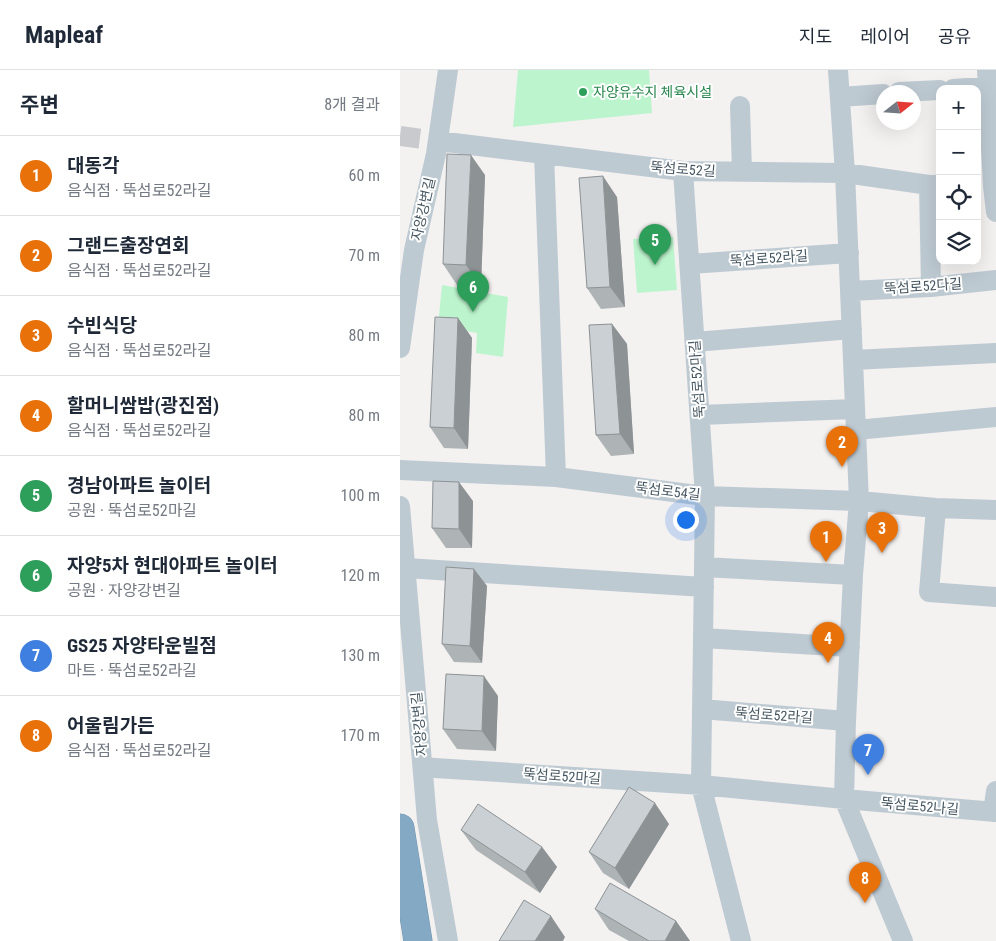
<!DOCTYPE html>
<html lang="ko">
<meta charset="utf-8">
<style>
body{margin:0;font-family:"Roboto Condensed","Noto Sans KR",sans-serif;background:#f2f2f3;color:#1f2937}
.controls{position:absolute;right:15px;top:15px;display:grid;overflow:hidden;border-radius:10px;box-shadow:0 5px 20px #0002}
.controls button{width:45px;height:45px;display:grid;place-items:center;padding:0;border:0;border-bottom:1px solid #e0e1e3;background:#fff;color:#1f2937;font:25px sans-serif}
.compass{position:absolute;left:476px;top:15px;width:45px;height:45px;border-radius:50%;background:#fff;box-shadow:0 5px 20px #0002;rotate:73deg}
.you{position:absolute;left:285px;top:449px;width:18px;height:18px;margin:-12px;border:4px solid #fff;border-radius:50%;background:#1a73e8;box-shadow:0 0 0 8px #1a73e833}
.badge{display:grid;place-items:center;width:32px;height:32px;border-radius:50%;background:#0383fc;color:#fff;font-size:16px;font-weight:700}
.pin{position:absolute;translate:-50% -41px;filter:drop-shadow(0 1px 2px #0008)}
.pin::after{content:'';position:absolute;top:26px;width:18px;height:15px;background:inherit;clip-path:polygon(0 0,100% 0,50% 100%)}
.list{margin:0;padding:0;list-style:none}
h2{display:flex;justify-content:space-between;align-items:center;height:65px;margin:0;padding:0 20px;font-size:21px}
h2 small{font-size:16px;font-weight:400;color:#747a83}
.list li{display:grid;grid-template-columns:32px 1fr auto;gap:15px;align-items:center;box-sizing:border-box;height:80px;padding:0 20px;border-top:1px solid #e0e1e3}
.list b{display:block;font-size:19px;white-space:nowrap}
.list p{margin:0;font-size:16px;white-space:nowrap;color:#747a83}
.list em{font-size:16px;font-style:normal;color:#747a83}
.icon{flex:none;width:28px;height:28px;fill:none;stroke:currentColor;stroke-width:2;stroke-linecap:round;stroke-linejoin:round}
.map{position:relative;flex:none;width:596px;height:871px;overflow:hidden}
header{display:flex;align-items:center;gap:30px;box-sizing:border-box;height:70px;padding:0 25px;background:#fff;border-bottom:1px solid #e0e1e3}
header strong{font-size:24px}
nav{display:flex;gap:28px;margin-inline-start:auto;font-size:18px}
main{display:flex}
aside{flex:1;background:#fff}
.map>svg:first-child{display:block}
.green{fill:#bcf5cd}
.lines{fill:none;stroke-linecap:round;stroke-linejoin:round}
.minor-tunnel{stroke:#c8cacd;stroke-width:20;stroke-dasharray:20 10;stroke-linecap:butt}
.highway-casing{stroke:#6f94b1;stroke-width:29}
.minor{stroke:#becad2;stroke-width:20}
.highway{stroke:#84a9c5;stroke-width:28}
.wall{fill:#aeb3b6}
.shaded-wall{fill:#8d9294}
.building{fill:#cad0d4;stroke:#8d9294}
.leisure-dot{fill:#2e9e5b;stroke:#fff;stroke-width:2}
.labels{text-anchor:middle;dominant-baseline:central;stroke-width:4;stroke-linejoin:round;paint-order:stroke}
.leisure-label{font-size:14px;fill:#27864d;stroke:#fff;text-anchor:start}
.street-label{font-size:14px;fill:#465761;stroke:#fff}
</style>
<header>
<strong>Mapleaf</strong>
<nav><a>지도</a><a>레이어</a><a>공유</a></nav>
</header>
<main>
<aside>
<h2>주변<small>8개 결과</small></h2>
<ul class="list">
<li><span class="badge" style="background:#e8710a">1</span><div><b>대동각</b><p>음식점 · 뚝섬로52라길</p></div><em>60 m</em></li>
<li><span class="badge" style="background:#e8710a">2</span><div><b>그랜드출장연회</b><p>음식점 · 뚝섬로52라길</p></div><em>70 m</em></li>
<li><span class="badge" style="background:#e8710a">3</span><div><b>수빈식당</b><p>음식점 · 뚝섬로52라길</p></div><em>80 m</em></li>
<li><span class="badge" style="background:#e8710a">4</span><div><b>할머니쌈밥(광진점)</b><p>음식점 · 뚝섬로52라길</p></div><em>80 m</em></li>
<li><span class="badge" style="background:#2e9e5b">5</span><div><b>경남아파트 놀이터</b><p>공원 · 뚝섬로52마길</p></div><em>100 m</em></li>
<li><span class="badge" style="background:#2e9e5b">6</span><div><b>자양5차 현대아파트 놀이터</b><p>공원 · 자양강변길</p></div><em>120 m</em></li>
<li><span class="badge" style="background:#3f7fe0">7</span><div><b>GS25 자양타운빌점</b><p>마트 · 뚝섬로52라길</p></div><em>130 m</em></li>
<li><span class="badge" style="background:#e8710a">8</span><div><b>어울림가든</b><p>음식점 · 뚝섬로52라길</p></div><em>170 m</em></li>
</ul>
</aside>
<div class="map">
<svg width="596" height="871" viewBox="0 0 596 871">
<rect width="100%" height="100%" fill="#f4f1f1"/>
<path class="green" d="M118 0H249L252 43 113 57Z
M273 167 277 220 237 223 233 169Z
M42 215 108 227 103 287 76 283 77 263 38 256Z"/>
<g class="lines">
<path class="minor-tunnel" d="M0 66 38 71"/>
<g class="highway-casing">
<path id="highway" d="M0 758 18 871"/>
</g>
<path class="minor" d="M438 0 445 103 459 431 453 505 446 651 444 729 503 871
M587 0 593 116 596 142
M553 19 596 16
M499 22 540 20
M440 27 483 24
M340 36 342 102
M38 71 283 101 445 103 529 115H540
M144 84 156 407
M283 101 305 426 301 715 341 871
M529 115 531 217
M290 194 449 183
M450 221 531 217 596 210
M295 272 452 259
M0 278 14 180 36 84 48 0
M453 290 596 283
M300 345 455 339
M456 360 596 347
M0 400 156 407 305 426 459 431 536 438 596 440
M0 436 27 750 48 871
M536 438 529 522 596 527
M304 497 453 505
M6 498 304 517
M303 568 450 577
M302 639 446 651
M23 697 35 698 301 715 444 729 596 742
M593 742 596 721"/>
<use href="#highway" class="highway"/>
</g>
<path class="wall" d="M85 105 81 216 57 215 43 194Z
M217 127 225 237 201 239 187 218Z
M58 248 72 268 68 379 44 378 30 357Z
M212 254 227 274 234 384 211 386 196 365Z
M73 431 72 478H46L32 458Z
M74 499 87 516 82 593 54 592 42 574Z
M98 626 96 681 57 679 43 659Z
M269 754 229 819 203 803 189 782Z
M61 760 142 777 157 797 140 823 76 780Z
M195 839 276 851 290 871H229L209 860Z"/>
<path class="shaded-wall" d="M71 85 85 105 81 216 66 195Z
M203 106 217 127 225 237 210 217Z
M58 248 72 268 68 379 54 358Z
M212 254 227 274 234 384 220 364Z
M59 412 73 431 72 478 59 459Z
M74 499 87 516 82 593 70 576Z
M84 606 98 626 96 681 82 661Z
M255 733 269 754 229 819 215 798Z
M142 777 157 797 140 823 125 802Z
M151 846 165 867 163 871H135Z
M276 851 290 871H265Z"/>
<path class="building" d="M47 84 71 85 66 195 43 194Z
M203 106 210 217 187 218 179 108Z
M35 247 58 248 54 358 30 357Z
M212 254 220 364 196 365 189 255Z
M33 411 59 412V459L32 458Z
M46 497 74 499 70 576 42 574Z
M46 604 84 606 82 661 43 659Z
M229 717 255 733 215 798 189 782Z
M78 734 142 777 125 802 61 760Z
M210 813 276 851 265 871H249L195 839Z
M124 830 151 846 135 871H99Z"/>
<circle class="leisure-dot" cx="183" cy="22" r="5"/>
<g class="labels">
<g class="leisure-label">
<text x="193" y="22">자양유수지 체육시설</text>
</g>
<g class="street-label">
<text transform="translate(283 99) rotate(4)">뚝섬로52길</text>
<text transform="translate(23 139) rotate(-77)">자양강변길</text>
<text transform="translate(369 188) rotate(-4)">뚝섬로52라길</text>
<text transform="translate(523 216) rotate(-4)">뚝섬로52다길</text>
<text transform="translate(297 309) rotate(-94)">뚝섬로52마길</text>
<text transform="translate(268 421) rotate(7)">뚝섬로54길</text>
<text transform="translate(374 645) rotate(4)">뚝섬로52라길</text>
<text transform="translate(19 654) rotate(-95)">자양강변길</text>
<text transform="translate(162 706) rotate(4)">뚝섬로52마길</text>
<text transform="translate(520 736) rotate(5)">뚝섬로52나길</text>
</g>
</g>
</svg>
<div class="controls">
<button>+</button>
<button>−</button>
<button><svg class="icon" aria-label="locate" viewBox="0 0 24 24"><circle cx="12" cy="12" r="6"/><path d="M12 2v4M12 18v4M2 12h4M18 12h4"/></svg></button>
<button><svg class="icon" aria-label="layers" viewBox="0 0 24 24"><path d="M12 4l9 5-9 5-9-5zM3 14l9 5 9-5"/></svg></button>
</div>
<svg class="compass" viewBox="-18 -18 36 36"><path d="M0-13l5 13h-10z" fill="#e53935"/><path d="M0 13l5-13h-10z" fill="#747a83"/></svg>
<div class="you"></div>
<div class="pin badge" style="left:426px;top:492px;background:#e8710a">1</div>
<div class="pin badge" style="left:442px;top:397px;background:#e8710a">2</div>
<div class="pin badge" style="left:482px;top:483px;background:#e8710a">3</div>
<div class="pin badge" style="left:428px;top:593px;background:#e8710a">4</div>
<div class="pin badge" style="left:255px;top:195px;background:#2e9e5b">5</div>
<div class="pin badge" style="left:73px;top:242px;background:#2e9e5b">6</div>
<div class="pin badge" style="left:468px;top:705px;background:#3f7fe0">7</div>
<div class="pin badge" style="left:465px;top:833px;background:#e8710a">8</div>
</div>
</main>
